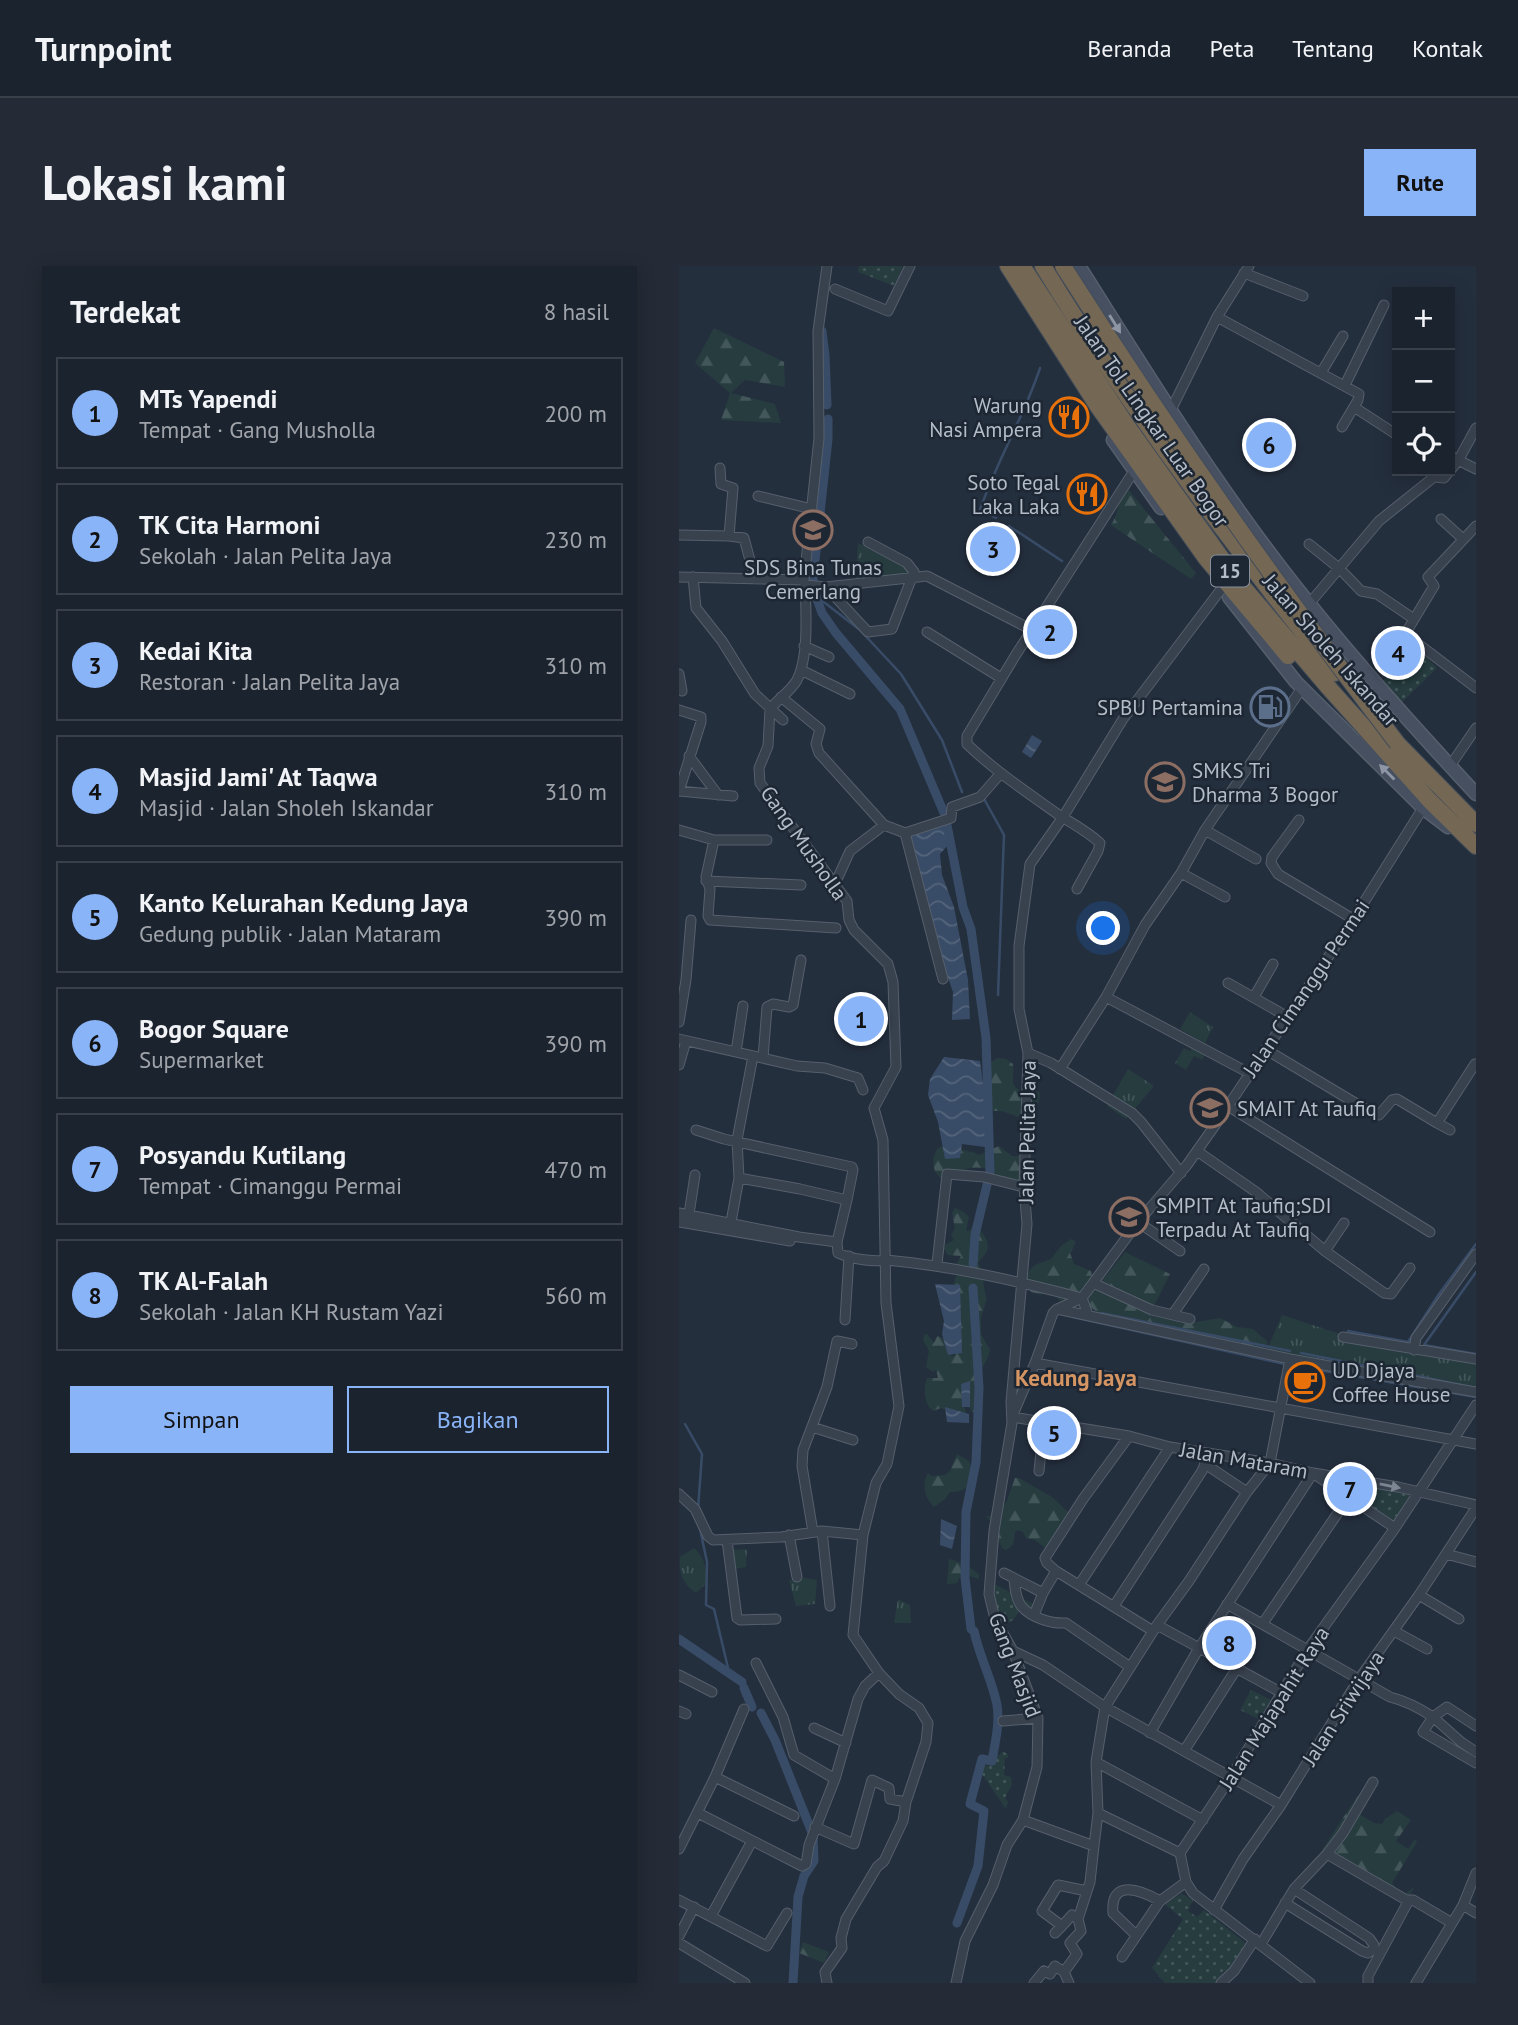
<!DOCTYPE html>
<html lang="id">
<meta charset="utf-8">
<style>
body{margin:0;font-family:"PT Sans",sans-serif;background:#242b36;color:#f1f3f6}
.controls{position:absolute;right:21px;top:21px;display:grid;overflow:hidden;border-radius:0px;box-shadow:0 4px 18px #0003}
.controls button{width:63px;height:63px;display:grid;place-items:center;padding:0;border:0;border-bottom:2px solid #39404a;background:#1b232e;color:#f1f3f6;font:35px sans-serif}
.you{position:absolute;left:425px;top:663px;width:24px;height:24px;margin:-18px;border:5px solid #fff;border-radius:50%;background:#1a73e8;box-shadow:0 0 0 10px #1a73e833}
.badge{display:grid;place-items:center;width:46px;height:46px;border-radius:50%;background:#8ab4f8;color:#111;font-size:23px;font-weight:700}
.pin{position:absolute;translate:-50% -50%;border:4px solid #fff;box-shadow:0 2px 7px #0006}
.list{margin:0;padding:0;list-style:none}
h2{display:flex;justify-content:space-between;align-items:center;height:91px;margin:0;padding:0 28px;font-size:30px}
h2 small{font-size:23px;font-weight:400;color:#a0a4aa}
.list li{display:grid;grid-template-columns:46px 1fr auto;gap:21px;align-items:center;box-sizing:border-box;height:112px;margin:0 14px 14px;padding:0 14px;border:2px solid #39404a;border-radius:0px}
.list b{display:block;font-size:26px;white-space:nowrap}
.list p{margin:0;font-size:23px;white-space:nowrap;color:#a0a4aa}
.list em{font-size:23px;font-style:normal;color:#a0a4aa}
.actions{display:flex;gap:14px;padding:21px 28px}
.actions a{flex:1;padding:16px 0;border:2px solid #8ab4f8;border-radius:0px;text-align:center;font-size:24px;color:#8ab4f8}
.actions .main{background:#8ab4f8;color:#111}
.icon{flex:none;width:38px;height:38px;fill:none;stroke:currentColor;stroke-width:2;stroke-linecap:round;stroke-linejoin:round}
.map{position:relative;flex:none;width:797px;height:1717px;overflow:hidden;border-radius:0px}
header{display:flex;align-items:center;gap:42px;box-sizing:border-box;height:98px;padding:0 35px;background:#1b232e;border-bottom:2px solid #39404a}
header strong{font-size:33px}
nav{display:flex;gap:38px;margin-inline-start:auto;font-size:24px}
.intro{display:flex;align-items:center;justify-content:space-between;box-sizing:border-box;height:168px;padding:0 42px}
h1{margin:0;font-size:49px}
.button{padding:18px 32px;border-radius:0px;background:#8ab4f8;color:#111;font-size:24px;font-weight:700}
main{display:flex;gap:42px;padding:0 42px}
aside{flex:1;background:#1b232e;border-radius:0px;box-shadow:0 4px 18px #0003}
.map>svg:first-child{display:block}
.grass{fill:url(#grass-dots)}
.forest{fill:url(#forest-firs)}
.park{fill:url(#park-tufts)}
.water{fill:url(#water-waves)}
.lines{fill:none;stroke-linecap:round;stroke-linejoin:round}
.stream{stroke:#394c67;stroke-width:2.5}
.canal{stroke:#394c67;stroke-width:9}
.street-casing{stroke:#565f6c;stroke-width:11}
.secondary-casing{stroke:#565f6c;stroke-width:15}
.highway-casing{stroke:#434c59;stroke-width:18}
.street{stroke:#38414e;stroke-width:9}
.secondary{stroke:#465061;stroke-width:12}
.highway{stroke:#746855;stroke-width:16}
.highway-bridge-casing{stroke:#434c59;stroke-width:18;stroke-linecap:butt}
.highway-bridge{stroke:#746855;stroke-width:16}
.oneway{fill:#8e96a5}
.oneway2{fill:#7c8592}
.labels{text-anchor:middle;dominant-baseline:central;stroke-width:5;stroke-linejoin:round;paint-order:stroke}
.shield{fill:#1d2633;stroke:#878f9c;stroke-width:2}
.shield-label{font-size:19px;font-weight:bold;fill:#b4bcc9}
.poi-label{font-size:21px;fill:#b4bcc9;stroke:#1d2633;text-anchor:start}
.street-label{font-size:21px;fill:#b4bcc9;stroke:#1d2633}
.neighbourhood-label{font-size:23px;font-weight:bold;fill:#d59563;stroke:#1d2633}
</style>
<header>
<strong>Turnpoint</strong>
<nav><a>Beranda</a><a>Peta</a><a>Tentang</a><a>Kontak</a></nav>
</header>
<div class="intro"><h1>Lokasi kami</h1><a class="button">Rute</a></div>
<main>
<aside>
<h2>Terdekat<small>8 hasil</small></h2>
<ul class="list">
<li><span class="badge">1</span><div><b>MTs Yapendi</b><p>Tempat · Gang Musholla</p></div><em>200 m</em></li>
<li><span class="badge">2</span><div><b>TK Cita Harmoni</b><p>Sekolah · Jalan Pelita Jaya</p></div><em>230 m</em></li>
<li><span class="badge">3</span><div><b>Kedai Kita</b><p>Restoran · Jalan Pelita Jaya</p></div><em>310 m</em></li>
<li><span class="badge">4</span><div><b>Masjid Jami' At Taqwa</b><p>Masjid · Jalan Sholeh Iskandar</p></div><em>310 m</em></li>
<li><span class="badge">5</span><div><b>Kanto Kelurahan Kedung Jaya</b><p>Gedung publik · Jalan Mataram</p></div><em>390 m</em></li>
<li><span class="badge">6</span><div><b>Bogor Square</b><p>Supermarket</p></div><em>390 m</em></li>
<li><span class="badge">7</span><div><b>Posyandu Kutilang</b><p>Tempat · Cimanggu Permai</p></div><em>470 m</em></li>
<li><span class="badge">8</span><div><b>TK Al-Falah</b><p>Sekolah · Jalan KH Rustam Yazi</p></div><em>560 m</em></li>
</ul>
<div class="actions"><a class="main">Simpan</a><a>Bagikan</a></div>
</aside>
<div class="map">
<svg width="797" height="1717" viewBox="0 0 797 1717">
<defs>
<pattern id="grass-dots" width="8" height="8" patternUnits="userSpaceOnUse" patternTransform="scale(1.75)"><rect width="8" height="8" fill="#263c3f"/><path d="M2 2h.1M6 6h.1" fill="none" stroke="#435659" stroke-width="1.8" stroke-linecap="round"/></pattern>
<pattern id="forest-firs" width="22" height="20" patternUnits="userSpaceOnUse" patternTransform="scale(1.75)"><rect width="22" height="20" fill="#263c3f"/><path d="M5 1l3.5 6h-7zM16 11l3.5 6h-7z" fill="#435659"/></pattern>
<pattern id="park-tufts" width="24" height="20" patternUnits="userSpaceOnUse" patternTransform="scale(1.75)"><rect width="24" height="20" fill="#263c3f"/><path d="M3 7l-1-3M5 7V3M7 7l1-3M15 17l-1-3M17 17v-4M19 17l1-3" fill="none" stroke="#435659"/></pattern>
<pattern id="water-waves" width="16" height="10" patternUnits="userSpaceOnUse" patternTransform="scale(1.75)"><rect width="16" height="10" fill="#394c67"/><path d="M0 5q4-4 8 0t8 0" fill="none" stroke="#53647b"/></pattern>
</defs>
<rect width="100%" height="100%" fill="#242f3e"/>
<path class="grass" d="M180 0H224L215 20 179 6Z
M743 387 758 402 723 436 702 417 712 407 714 410 724 400 727 403Z
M668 1215 734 1227 714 1257 662 1224Z
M313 1317 358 1340 353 1351 340 1343C336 1356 330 1357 318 1360Z
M572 1424 594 1435 582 1454 561 1444Z
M323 1485 329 1488V1492H326L325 1509 332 1511 333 1518 326 1532 329 1536 327 1543 296 1498 310 1500 315 1497 317 1488 321 1489Z
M503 1628 514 1634 509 1645 518 1651 525 1644 568 1678 551 1708 545 1705 536 1717H486L473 1702 504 1653 484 1637Z"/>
<path class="forest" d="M35 62 105 96 106 121 66 114 52 127 96 138 102 157 42 154 51 127 16 97Z
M448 222 517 307 512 313 432 259C440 247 439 234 448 222Z
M319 792 327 793 334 798C336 809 329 819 342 825L354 822 361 827C361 839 354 847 344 853L323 845H305L300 830 309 818 306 808 303 807 312 796Z
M267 879C278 885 289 883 300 889L320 880 333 890H342L344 917 317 912 312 904C292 898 282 904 265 914 253 908 251 893 259 882Z
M276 942 285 946 290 951 287 965H290L293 961H298C305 967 313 979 306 988 304 991 301 994 299 997 306 1010 303 1020 308 1033L302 1051V1068L311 1084C308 1099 297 1104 303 1120L299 1130V1142L296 1146H293L291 1142 285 1139 287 1147 271 1146 262 1142 254 1145C245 1138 244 1123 248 1112H259L257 1104 254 1106 247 1101 250 1085 244 1074 245 1069 248 1068 255 1077 258 1070 264 1072 269 1089 275 1090 277 1088 274 1019 278 1008 276 1000 282 990 269 989 265 983 267 978 275 974 272 969 276 962 273 947Z
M392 973 397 976 391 987 395 998 412 1005 414 1014 473 1050 511 1057 541 1052 558 1061 574 1063 589 1076 585 1084 427 1053 405 1036 389 1041 379 1033 378 1027 374 1023 363 1029 352 1026 346 1015C352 997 357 999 372 993L382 980Z
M446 986 491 1008 474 1042 423 1015Z
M278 1188 290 1195C297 1213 290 1227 271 1226L266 1233 255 1241C246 1232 242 1219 249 1207L253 1210 266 1209 271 1205Z
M336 1212H340L373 1231 390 1247 387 1257C377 1264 375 1277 366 1282L356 1274 347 1272 344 1266 339 1264 336 1266 334 1279 327 1284 323 1282 319 1273V1265L307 1250H311L315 1241 327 1237Z
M270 1293 286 1298 300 1308V1313L290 1310 291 1321H282L286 1312V1300L278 1317 268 1318Z
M679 1529 680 1548 695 1557 703 1558 706 1553 718 1545 732 1554 717 1575 729 1583 736 1573 738 1576 713 1617 724 1630 735 1621 728 1636 643 1584Z
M124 1676 150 1686 145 1697 120 1687Z"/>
<path class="park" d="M179 277 229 300V307L177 312Z
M511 746 534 761 526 777 501 763Z
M514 779 527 787 523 794 515 790 507 804 496 797 505 782 511 785Z
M449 803 475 820 447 853 428 840Z
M603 1049 658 1067 797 1094V1121L588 1084Z
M15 1282C26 1292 28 1303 27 1318L17 1327C3 1317 0 1308 1 1291Z
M68 1283 67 1301 54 1303V1284Z
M126 1312 138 1314 136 1338 117 1340 110 1314Z
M219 1333 231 1339 232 1357H215Z"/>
<path class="water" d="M353 469 363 475 352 492 343 486Z
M263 556 269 579 261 588 263 609 275 641 289 714 291 753 273 754 274 726 259 682 245 633 243 612 228 567Z
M265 791 301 795 307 840 306 881 283 878 281 892 266 893 259 856 249 829 251 813Z
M256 1018 281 1019 283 1087 269 1089 263 1068 265 1055Z
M291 1115V1141H283L282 1118Z
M266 1141 290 1148V1157L268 1156Z
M262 1253 278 1260 273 1283 261 1279Z"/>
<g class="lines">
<path class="stream" d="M317 252 301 244C318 194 345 151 361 102
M330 260 383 295
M137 330 181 364 222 408 263 474 283 526
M304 531 325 569 319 729
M797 1006 745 1079 797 1088
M422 1047 611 1085
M394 1051 606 1098
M669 1065 729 1076 760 1028 797 978
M622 1087 692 1101
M622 1101 797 1131
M701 1102 716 1105
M729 1108 797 1122
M6 1158 23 1188 19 1243
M21 1263 28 1296 27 1339 35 1343 50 1406"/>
<path class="canal" d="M143 65 146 90 148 139
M149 153V173L134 313 137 330 143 347 157 367 221 443 265 547
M267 554 284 641 292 663 307 772 311 906 296 969 294 998
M0 1373 63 1416
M65 1422 73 1441
M82 1447 96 1474 134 1569 135 1595 125 1610 119 1631 114 1717
M278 1657 299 1600 305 1545 291 1538 303 1493 313 1495C316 1477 321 1457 318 1439 313 1413 300 1390 295 1365L292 1363 286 1312 287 1246 297 1196 300 1122 294 1022"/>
<g class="street-casing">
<path id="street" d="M565 7 624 30
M156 23 209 45 231 0
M538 51 680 128 679 134 663 161
M642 107 664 70
M666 119 705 39
M675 141 718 169
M491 146 538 51 570 0
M771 190 797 203
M41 202 42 218 54 222 50 270
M79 230 133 243
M762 253 784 273
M797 260 749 311 755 320 728 365 729 370 797 422
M0 269 50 270 65 272 76 313
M630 278 661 303 682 325 698 328 735 353
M0 311 125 314
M14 311 17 342 43 375 76 428 104 454
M125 314 140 172 139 65 148 0
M125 316 126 319 147 321 248 310 353 364
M126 319C127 345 130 390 118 414 112 425 99 433 91 443L89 480 80 502 81 517 168 635 170 654 175 664 209 698 214 716 217 801 195 842 204 874 207 1037 220 1140 208 1198 197 1217 184 1269 174 1369 200 1407 220 1428 240 1442 249 1457 247 1476 227 1536 224 1555 205 1595 198 1601 167 1653 162 1672 163 1682 146 1706 148 1717
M147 321 189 366 213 363 235 306 228 297 189 276
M630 338 700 255 755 211 765 212 779 195 797 162
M248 366 322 412
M125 380 150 391
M122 404 171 428
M0 408 3 425
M102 431 141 463 137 478 140 487 205 559 226 567 264 713
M0 444 22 451V456L0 525
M10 490 39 529
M771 500 797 462
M0 525 54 530
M620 554 593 591 592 597 599 608 674 653
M0 564 35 574H88
M526 564 577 593
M226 567 272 552 273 541 301 531 322 507
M35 574 27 611 31 623 29 650 31 654 157 662
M502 607 546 631
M27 615 122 619
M155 620 171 585 205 559
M398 623 419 585 421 577C408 565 394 558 380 549 349 527 316 505 288 478V470L336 390 455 205
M549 717 607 750
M427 731 570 807
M575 731 594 698
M0 756 7 714 12 654
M0 773 118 800 146 802 179 812 184 824
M586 783 693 847 700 849 713 834 718 833 758 857 796 798
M57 786 64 740
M349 787 372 797 453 847 462 856 502 907
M84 792 88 741 94 738 110 741 114 739 122 694
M0 799 7 775
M381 803 427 731 466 659 502 607 526 564 623 422
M549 840 751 966
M758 857 771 864
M17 864 45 873 173 901 174 904 168 934
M518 885 577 926 646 985 705 1027 712 1028 731 1002
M60 912 121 923 168 934 158 976 159 987C172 993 193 996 207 994 274 1000 338 1015 403 1032
M0 947 120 971 158 976
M10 948 16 909
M0 956 111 975
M52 956 60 912 58 874 74 790
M459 956 501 985
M646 985 665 957
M258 998 268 908 305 911 345 921
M414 1017 473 1044 511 1053
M378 1043 611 1093 797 1126
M378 1043 403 1032
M494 1048 525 1003
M409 1049 403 1032 459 956 508 899 539 855 670 660 744 542
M166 1054 170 990
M664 1071 797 1093
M735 1084 737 1072 797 988
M356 1097 797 1178
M335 1146 356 1097 374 1047 378 1043
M333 1151 450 1170 491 1181 591 1197 634 1207 719 1221 797 1239
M133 1161 174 1174
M450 1170 404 1233 366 1292 368 1297 377 1305 474 1365
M526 1198 568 1226
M360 1205 363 1176 368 1158
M635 1208 716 1262
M0 1228 16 1243 29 1270 34 1274 102 1271 143 1265 184 1269
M143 1265 151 1340
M134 1266 123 1200 124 1184 148 1121 158 1075 173 1078
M110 1269 118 1311
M48 1274 58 1352 61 1354 97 1353
M767 1288 797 1296
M325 1307 364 1327
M335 1313C336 1322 337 1334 343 1341 353 1352 373 1358 387 1357L451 1401
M400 1319 491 1181
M740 1329 780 1353
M548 1338 711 1431C727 1435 739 1441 754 1451L744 1466 797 1497
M435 1340 523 1205 526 1198 522 1186
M355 1349 364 1327 377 1305
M584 1357 669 1232
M478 1359 603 1427
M715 1365 748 1383
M334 1385 364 1399 426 1441 602 1539
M77 1397 104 1451 115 1489 156 1513
M0 1409 33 1426
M0 1445 7 1448
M324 1455 359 1452
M797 1460 768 1441 754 1451 782 1476 797 1486
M135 1462 167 1477
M471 1467 520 1382 634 1207
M505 1485 558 1402
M417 1496 524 1554
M36 1511 65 1443
M19 1547 123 1600 127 1598 130 1579 156 1513 179 1433 186 1420 200 1407
M419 1547 501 1587
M344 1554 415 1580
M136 1561 175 1578 193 1514 210 1522 211 1533 227 1536
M0 1583 36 1511 115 1550
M648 1588 729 1635
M0 1634 88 1680 108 1647
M606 1637 683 1685 689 1687 695 1683V1679L690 1672 615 1623
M784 1639 797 1647
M535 1644 564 1593 602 1539 680 1413 740 1329 797 1242
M32 1650 73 1575
M399 1653 393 1649 383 1660 363 1645 379 1619 408 1625
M376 1667 383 1660
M456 1668 434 1647C431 1612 462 1624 481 1635L507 1616
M0 1670 15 1641
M0 1677 66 1717
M582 1678 615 1623 648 1588 664 1567 694 1516
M443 1691 481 1635
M277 1717 286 1675 314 1619 328 1579 344 1554 358 1501 359 1452 334 1385 316 1353 310 1328 315 1265 333 1157 332 1136 348 958 345 921 349 787 340 743V680L351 598 384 551 444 453 543 322
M355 1717 365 1705 371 1708 376 1700 385 1706
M390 1717 385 1706 398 1688 391 1677 402 1665 399 1653 411 1616 415 1580 419 1547 417 1496 426 1441 478 1359 510 1315 568 1226 591 1197 611 1093
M542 1717 555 1705 576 1673
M631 1717 514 1627 507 1616 501 1587 552 1511 629 1383 716 1262 797 1139
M689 1717V1710L730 1634H734L773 1657
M737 1717 784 1639 797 1607"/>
</g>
<g class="secondary-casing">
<path id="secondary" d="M400 0C459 94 518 189 584 278 649 366 723 448 797 528
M434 174 482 242
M550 331 617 416 744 542 769 561"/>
</g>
<g class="highway-casing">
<path id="highway" d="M329 0 418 139 527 292 609 390
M343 0 448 160 558 314 650 422 751 535 797 580
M364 0C451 143 552 277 656 407
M710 469 797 558"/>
</g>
<use href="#street" class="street"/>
<use href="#secondary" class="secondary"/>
<use href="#highway" class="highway"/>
<g class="highway-bridge-casing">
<path id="highway-bridge" d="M384 0C488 164 600 323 718 477"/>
</g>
<use href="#highway-bridge" class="highway-bridge"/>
</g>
<defs><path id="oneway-solid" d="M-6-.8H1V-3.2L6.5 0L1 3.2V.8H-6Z" transform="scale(1.75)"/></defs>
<g class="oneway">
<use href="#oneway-solid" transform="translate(436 58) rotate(58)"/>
<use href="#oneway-solid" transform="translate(708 506) rotate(-135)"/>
</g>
<use class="oneway2" href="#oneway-solid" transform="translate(711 1220) rotate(11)"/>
<defs>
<g id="restaurant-ring" transform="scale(2.0125)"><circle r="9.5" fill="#1d2633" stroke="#e8710a" stroke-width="1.5"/><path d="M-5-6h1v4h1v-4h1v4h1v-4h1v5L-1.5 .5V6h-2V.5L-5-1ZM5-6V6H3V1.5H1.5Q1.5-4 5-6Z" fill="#e8710a"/></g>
<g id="school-ring" transform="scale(2.0125)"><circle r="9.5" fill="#1d2633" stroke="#8d6e63" stroke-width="1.5"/><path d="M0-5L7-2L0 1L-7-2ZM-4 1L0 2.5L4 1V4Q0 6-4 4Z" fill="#8d6e63"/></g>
<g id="fuel-ring" transform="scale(2.0125)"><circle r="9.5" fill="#1d2633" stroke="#5c6f8a" stroke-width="1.5"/><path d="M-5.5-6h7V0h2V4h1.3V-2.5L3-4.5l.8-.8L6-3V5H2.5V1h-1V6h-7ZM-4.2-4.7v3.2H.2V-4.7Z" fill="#5c6f8a"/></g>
<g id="cafe-ring" transform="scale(2.0125)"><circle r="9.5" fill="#1d2633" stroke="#e8710a" stroke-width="1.5"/><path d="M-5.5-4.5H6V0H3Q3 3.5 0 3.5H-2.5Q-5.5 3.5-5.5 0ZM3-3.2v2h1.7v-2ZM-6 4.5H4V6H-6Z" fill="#e8710a"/></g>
</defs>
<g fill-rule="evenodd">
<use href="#restaurant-ring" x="390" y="151"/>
<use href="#restaurant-ring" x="408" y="228"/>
<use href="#school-ring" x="134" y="264"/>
<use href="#fuel-ring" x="591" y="441"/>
<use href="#school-ring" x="486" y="516"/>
<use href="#school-ring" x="531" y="842"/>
<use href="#school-ring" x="450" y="951"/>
<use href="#cafe-ring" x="626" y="1116"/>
</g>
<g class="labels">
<rect class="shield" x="532" y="289.5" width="38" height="31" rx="5"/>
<g class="shield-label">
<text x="551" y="305">15</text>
</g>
<g class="poi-label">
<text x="363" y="139" text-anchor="end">Warung<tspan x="363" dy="24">Nasi Ampera</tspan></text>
<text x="381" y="216" text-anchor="end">Soto Tegal<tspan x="381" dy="24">Laka Laka</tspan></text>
<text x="134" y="301" text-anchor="middle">SDS Bina Tunas<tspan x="134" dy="24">Cemerlang</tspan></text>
<text x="564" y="441" text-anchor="end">SPBU Pertamina</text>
<text x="513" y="504">SMKS Tri<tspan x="513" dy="24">Dharma 3 Bogor</tspan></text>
<text x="558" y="842">SMAIT At Taufiq</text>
<text x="477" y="939">SMPIT At Taufiq;SDI<tspan x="477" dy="24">Terpadu At Taufiq</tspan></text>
<text x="653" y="1104">UD Djaya<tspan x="653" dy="24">Coffee House</tspan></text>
</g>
<g class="street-label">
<text transform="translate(473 155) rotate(55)">Jalan Tol Lingkar Luar Bogor</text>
<text transform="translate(652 384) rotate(49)">Jalan Sholeh Iskandar</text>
<text transform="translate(125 577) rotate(55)">Gang Musholla</text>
<text transform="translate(627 722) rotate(-56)">Jalan Cimanggu Permai</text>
<text transform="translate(348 866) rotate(-89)">Jalan Pelita Jaya</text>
<text transform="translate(565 1194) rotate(10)">Jalan Mataram</text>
<text transform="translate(336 1399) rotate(69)">Gang Masjid</text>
<text transform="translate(595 1442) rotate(-58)">Jalan Majapahit Raya</text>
<text transform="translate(664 1442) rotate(-57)">Jalan Sriwijaya</text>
</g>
<g class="neighbourhood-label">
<text x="397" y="1111">Kedung Jaya</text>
</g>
</g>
</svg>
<div class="controls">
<button>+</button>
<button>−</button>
<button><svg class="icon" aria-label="locate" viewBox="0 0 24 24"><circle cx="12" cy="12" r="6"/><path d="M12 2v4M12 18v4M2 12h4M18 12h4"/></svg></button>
</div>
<div class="you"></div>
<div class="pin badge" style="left:182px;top:753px">1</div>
<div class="pin badge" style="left:371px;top:366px">2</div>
<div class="pin badge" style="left:314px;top:283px">3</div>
<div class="pin badge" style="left:719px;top:387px">4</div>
<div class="pin badge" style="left:375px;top:1167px">5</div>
<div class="pin badge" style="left:590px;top:179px">6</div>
<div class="pin badge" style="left:671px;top:1223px">7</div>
<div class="pin badge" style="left:550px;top:1377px">8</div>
</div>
</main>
